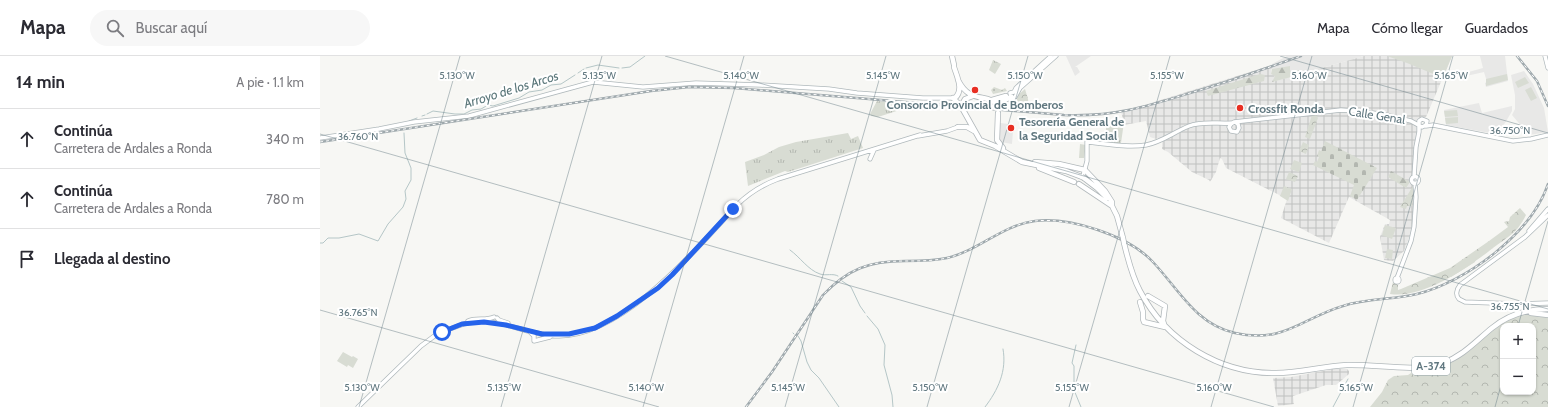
<!DOCTYPE html>
<html lang="es">
<meta charset="utf-8">
<style>
body{margin:0;font-family:Cabin,sans-serif;background:#f7f7f7;color:#2b2b33}
.controls{position:absolute;right:12px;bottom:12px;display:grid;overflow:hidden;border-radius:8px;box-shadow:0 1px 3px #0004}
.controls button{width:36px;height:36px;display:grid;place-items:center;padding:0;border:0;border-bottom:1px solid #e1e1e2;background:#fff;color:#2b2b33;font:20px sans-serif}
.stop{position:absolute;width:12px;height:12px;margin:-9px;border:3px solid #2563eb;border-radius:50%;background:#fff}
.stop.end{background:#2563eb;border-color:#fff;box-shadow:0 1px 4px #0008}
.list{margin:0;padding:0;list-style:none}
h2{display:flex;justify-content:space-between;align-items:center;height:52px;margin:0;padding:0 16px;font-size:17px}
h2 small{font-size:13px;font-weight:400;color:#7c7c81}
.list li{display:grid;grid-template-columns:26px 1fr auto;gap:12px;align-items:center;box-sizing:border-box;height:60px;padding:0 16px;border-top:1px solid #e1e1e2}
.list b{display:block;font-size:15px;white-space:nowrap}
.list p{margin:0;font-size:13px;white-space:nowrap;color:#7c7c81}
.list em{font-size:13px;font-style:normal;color:#7c7c81}
.icon{flex:none;width:22px;height:22px;fill:none;stroke:currentColor;stroke-width:2;stroke-linecap:round;stroke-linejoin:round}
.map{position:relative;flex:none;width:1228px;height:351px;overflow:hidden}
header{display:flex;align-items:center;gap:24px;box-sizing:border-box;height:56px;padding:0 20px;background:#fff;border-bottom:1px solid #e1e1e2}
header strong{font-size:19px}
nav{display:flex;gap:22px;margin-inline-start:auto;font-size:14px}
.search{width:280px;height:36px;background:#f7f7f7;display:flex;align-items:center;gap:10px;box-sizing:border-box;padding:0 14px;border-radius:22px;color:#7c7c81;font-size:15px}
main{display:flex}
aside{flex:1;background:#fff}
.map>svg:first-child{display:block}
.built{fill:#e8e8e7}
.industrial{fill:url(#industrial-grid)}
.grass{fill:url(#grass-tufts)}
.forest{fill:url(#forest-firs)}
.cemetery{fill:url(#cemetery-stones)}
.park{fill:url(#park-crowns);fill-rule:evenodd}
.garden{fill:url(#garden-dots)}
.pitch{fill:#d8dcd3}
.lines{fill:none;stroke-linecap:round;stroke-linejoin:round}
.stream{stroke:#b5c6c7;stroke-width:1}
.secondary-casing{stroke:#b0b9bc;stroke-width:5}
.primary-casing{stroke:#b1b8bb;stroke-width:6}
.secondary{stroke:#fff;stroke-width:3.5}
.primary{stroke:#fff;stroke-width:4.5}
.rail-casing{stroke:#9fa9ad;stroke-width:2.5}
.rail{stroke:#fff;stroke-width:1;stroke-dasharray:3;stroke-linecap:butt}
.primary-bridge-casing{stroke:#b1b8bb;stroke-width:6;stroke-linecap:butt}
.primary-bridge{stroke:#fff;stroke-width:4.5}
.route{stroke:#2563eb;stroke-width:5}
.ticks{fill:none;stroke:#617880;stroke-width:1;stroke-opacity:0.45}
.poi-dot{fill:#e82f23;stroke:#fff;stroke-width:1.5}
.labels{text-anchor:middle;dominant-baseline:central;stroke-width:4;stroke-linejoin:round;paint-order:stroke}
.shield{fill:#fff;stroke:#90a0a6;stroke-width:1}
.shield-label{font-size:11px;font-weight:bold;fill:#617880}
.poi-label{font-size:12px;font-weight:bold;fill:#617880;stroke:#fff;text-anchor:start}
.street-label{font-size:12px;fill:#617880;stroke:#fff}
.water-label{font-size:13px;font-style:italic;fill:#5c787b;stroke:#fff}
.ticks-label{font-size:10px;text-anchor:middle;fill:#617880;stroke:#fff;stroke-width:4;stroke-linejoin:round;paint-order:stroke}
</style>
<header>
<strong>Mapa</strong>
<div class="search"><svg class="icon" aria-label="search" viewBox="0 0 24 24"><circle cx="10" cy="10" r="6"/><path d="M15 15l6 6"/></svg>Buscar aquí</div>
<nav><a>Mapa</a><a>Cómo llegar</a><a>Guardados</a></nav>
</header>
<main>
<aside>
<h2>14 min<small>A pie · 1.1 km</small></h2>
<ul class="list">
<li><svg class="icon" aria-label="ahead" viewBox="0 0 24 24"><path d="M12 20V5M6 11l6-6 6 6"/></svg><div><b>Continúa</b><p>Carretera de Ardales a Ronda</p></div><em>340 m</em></li>
<li><svg class="icon" aria-label="ahead" viewBox="0 0 24 24"><path d="M12 20V5M6 11l6-6 6 6"/></svg><div><b>Continúa</b><p>Carretera de Ardales a Ronda</p></div><em>780 m</em></li>
<li><svg class="icon" aria-label="arrive" viewBox="0 0 24 24"><path d="M6 21V4h12l-3 4 3 4H6"/></svg><div><b>Llegada al destino</b></div></li>
</ul>
</aside>
<div class="map">
<svg width="1228" height="351" viewBox="0 0 1228 351">
<defs>
<pattern id="industrial-grid" width="8" height="8" patternUnits="userSpaceOnUse"><rect width="8" height="8" fill="#e8e8e7"/><path d="M0 4h8M4 0v8" fill="none" stroke="#bfc1c0"/></pattern>
<pattern id="grass-tufts" width="24" height="20" patternUnits="userSpaceOnUse"><rect width="24" height="20" fill="#d8dcd3"/><path d="M3 7l-1-3M5 7V3M7 7l1-3M15 17l-1-3M17 17v-4M19 17l1-3" fill="none" stroke="#b3b7b0"/></pattern>
<pattern id="forest-firs" width="22" height="20" patternUnits="userSpaceOnUse"><rect width="22" height="20" fill="#d8dcd3"/><path d="M5 1l3.5 6h-7zM16 11l3.5 6h-7z" fill="#b3b7b0"/></pattern>
<pattern id="cemetery-stones" width="16" height="16" patternUnits="userSpaceOnUse"><rect width="16" height="16" fill="#d8dcd3"/><path d="M2 7V4a2 2 0 0 1 4 0v3zM10 15v-3a2 2 0 0 1 4 0v3z" fill="#b3b7b0"/></pattern>
<pattern id="park-crowns" width="20" height="18" patternUnits="userSpaceOnUse"><rect width="20" height="18" fill="#d8dcd3"/><path d="M2 6a3 3 0 1 1 6 0M12 15a3 3 0 1 1 6 0" fill="none" stroke="#b3b7b0"/></pattern>
<pattern id="garden-dots" width="8" height="8" patternUnits="userSpaceOnUse"><rect width="8" height="8" fill="#d8dcd3"/><path d="M2 2h.1M6 6h.1" fill="none" stroke="#b3b7b0" stroke-width="1.8" stroke-linecap="round"/></pattern>
</defs>
<rect width="100%" height="100%" fill="#f7f7f4"/>
<path class="built" d="M746 0H771L755 11H757L760 16 755 20Z
M967 0H1044L952 26V8Z
M1160 0H1185L1188 25 1166 31 1165 27 1167 26 1164 16 1146 20 1145 17 1163 12Z
M1204 15 1213 28 1224 52 1228 76 1209 79 1192 59 1195 53V39L1191 19Z
M1159 47 1162 57 1192 50V55L1185 67 1175 78 1126 69 1124 54Z
M680 67 689 68 688 74 693 75 692 88 681 86 678 82Z"/>
<path class="industrial" d="M1044 0H1132L1106 61 1096 66 1099 69 1096 91 1093 158 1091 177 1084 195 1073 205 1064 204 1060 181 1065 168H1069L1070 164 1029 141 1009 187 961 162 967 143 906 112 902 103 900 102 896 116 890 126 889 124 872 116 848 96 842 93V84L838 82 836 83 830 81 826 65 804 69 801 55 828 48 952 9 951 18 955 19 952 26Z
M1013 313H1027L1029 315V318L1016 329H1006L973 340 974 348 958 350 953 322 971 321Z"/>
<path class="grass" d="M673 4 681 8 675 18 669 14Z
M557 45 589 48V51L558 61 551 60 550 58Z
M804 66 801 87H786V70Z
M528 77 531 83 538 80 543 92 468 116 465 115 428 130 425 106 444 99 459 91 476 86Z"/>
<path class="forest" d="M970 10V15L979 14V19L952 26 955 20 951 18 952 13Z
M940 18 945 19 944 25 888 40 886 35Z
M1071 115 1090 126 1086 132 1068 121Z"/>
<path class="cemetery" d="M1005 85 1057 112 1037 144 1030 140 1034 129 993 109 995 105 997 106 999 101 997 100 999 94 1001 95Z"/>
<path class="park" d="M705 33 708 43 709 52 695 51 698 39Z
M992 59H996L998 62 990 83 985 81Z
M983 86 989 89 986 98 979 95Z
M974 104 982 107 979 116 970 113Z
M969 116 978 120 975 126 966 123Z
M964 130 972 133 968 145 960 140Z
M1093 130H1094L1092 150H1087L1086 153 1080 151Z
M1200 152 1206 159C1204 163 1201 168 1198 172 1192 179 1184 184 1177 189 1150 210 1105 243 1070 238L1073 226 1078 229V234L1081 233 1130 212 1169 185 1188 171 1184 166 1189 165 1190 161Z
M1228 255V351H1050L1062 336 1068 324 1074 320 1088 319 1094 315 1120 309 1177 271 1192 262 1209 257ZM1183 270H1213V336H1183Z"/>
<path class="garden" d="M674 31 682 34 685 32 687 35 673 38 671 34Z"/>
<path class="pitch" d="M1067 0H1132L1123 22 1087 7Z
M1187 18 1188 24 1166 30V23Z
M1205 21 1209 27 1198 32 1195 26Z
M1211 31 1217 42 1211 45 1205 34Z
M1137 54 1138 60 1125 61 1124 55Z
M1138 61V67L1126 68 1125 62Z
M760 88 766 89 764 102H759Z
M1065 169 1076 172 1072 183 1062 179Z
M1067 193 1073 194 1072 203 1065 202Z
M1152 199 1156 201 1155 206 1131 221 1126 219 1127 215Z
M23 296 32 301 33 300 38 303 33 312 28 309 27 311 17 305Z"/>
<g class="lines">
<path class="stream" d="M266 12 278 9 299 12
M302 12 310 11 325 0
M258 17 264 13
M107 58 113 55 135 58H144L152 54 161 53 168 49 173 50 199 42 209 36 222 34 231 29 241 28 255 19
M102 60 105 59
M89 65 97 62
M0 187H3L8 182H19L39 178 58 185 68 168 83 151 86 143 85 135 91 124V112L85 97 84 77
M470 194C480 201 488 214 500 218 506 220 513 217 518 220
M522 225 531 231 540 250 545 257
M547 260 558 273 565 289 564 309 572 339 573 351
M473 277 474 278
M478 280 481 285 487 306 491 314 499 322 519 351
M756 289 752 307 754 310V334L761 351
M665 351C678 334 687 315 683 293
M1013 351 1028 323"/>
<g class="secondary-casing">
<path id="secondary" d="M1225 0 1228 12
M694 36 690 37 692 42 695 41 700 32 736 0
M694 36 696 32 731 0
M915 66 918 68 919 72 917 76 911 75 909 71 911 68 914 66 1021 54 1046 56 1066 59 1091 65 1102 71 1106 69 1107 65 1102 63 1099 65V68
M1106 70 1113 69 1193 85 1211 83 1228 79
M598 80 627 75 638 71
M0 82 59 73 94 66 149 60 273 26 323 31 376 27 440 29 509 33 537 37 603 42H633
M550 103 554 94
M763 120 767 105V86C787 88 807 92 826 89 842 86 854 76 869 70 882 65 898 68 912 67
M1091.5 124a3.5 3.5 0 1 1 7 0a3.5 3.5 0 1 1-7 0Z
M1094 121 1096 91 1099 76V69
M1228 159 1205 181 1140 229C1137 233 1135 239 1139 243L1145 246 1200 248 1228 247
M1209 175 1228 153
M1075 224a2 2 0 1 1 4 0a2 2 0 1 1-4 0Z
M1077 222 1091 185 1094 171 1096 141 1095 127
M177 262 179 264 188 267
M148 265C156 261 166 265 174 261
M121 276C131 273 141 268 152 266 182 262 209 280 238 280 303 281 376 193 417 149 429 137 442 129 458 123L600 79
M210 276 214 280V285L230 281
M38 351 101 290 121 275"/>
</g>
<g class="primary-casing">
<path id="primary" d="M632 0 634 9
M634 11C637 21 644 34 635 42
M638 24C651 50 668 35 679 51L683 45 691 41
M633 42 641 50 645 43 653 40
M672 44 686 40
M642 52 660 84 675 90 702 106 746 115 762 121
M678 57 677 84 683 92
M638 71H647L654 75
M715 106 739 108 765 114 785 135 792 146V150
M719 112 754 126
M764 122 777 132 787 142
M759 128 792 150
M791 148 797 160 803 182
M804 187C808 204 812 220 820 235 846 285 900 318 956 317 980 317 1003 310 1027 309 1060 308 1092 317 1123 307 1143 300 1156 285 1172 272 1188 259 1208 253 1228 253
M828 240 845 250 843 265 844 268
M820 246 823 256V263L824 266 845 271
M1211 257 1228 259"/>
</g>
<use href="#secondary" class="secondary"/>
<use href="#primary" class="primary"/>
<g class="rail-casing">
<path id="rail" d="M1197 0 1217 25 1228 50
M0 86 331 35 369 31 414 32 744 59C793 61 825 51 870 37 908 26 944 13 981 0
M426 351 452 316 503 239C528 213 549 205 585 205 599 205 613 205 627 202 658 195 682 169 715 165 750 161 807 179 832 205 858 232 875 268 915 277 964 288 982 262 1023 250 1047 242 1073 244 1097 238 1146 226 1212 177 1228 128"/>
</g>
<use href="#rail" class="rail"/>
<g class="primary-bridge-casing">
<path id="primary-bridge" d="M762 121 764 122
M803 182 804 187"/>
</g>
<use href="#primary-bridge" class="primary-bridge"/>
</g>
<g class="lines">
<path class="route" d="M122 276 142 268 164 266 186 269 222 278H249L275 272 297 260 338 232 352 219 413 153"/>
</g>
<path class="ticks" d="M345 0 1228 253M960 0 1228 77M0 78 954 351M0 254 339 351M1198 270 1228 165M39 351 140 0M181 351 282 0M323 351 424 0M465 351 566 0M607 351 708 0M749 351 850 0M891 351 992 0M1033 351 1133 0M1175 351 1183 322"/>
<g class="poi-dot">
<circle cx="655" cy="34" r="4"/>
<circle cx="920" cy="52" r="4"/>
<circle cx="691" cy="72" r="4"/>
</g>
<g class="labels">
<rect class="shield" x="1092" y="301" width="38" height="18" rx="3"/>
<g class="shield-label">
<text x="1111" y="310">A-374</text>
</g>
<g class="poi-label">
<text x="655" y="48" text-anchor="middle">Consorcio Provincial de Bomberos</text>
<text x="928" y="52">Crossfit Ronda</text>
<text x="699" y="65">Tesorería General de<tspan x="699" dy="14">la Seguridad Social</tspan></text>
</g>
<g class="street-label">
<text transform="translate(1057 59) rotate(9)">Calle Genal</text>
</g>
<g class="water-label">
<text transform="translate(191 33) rotate(-17)">Arroyo de los Arcos</text>
</g>
</g>
<g class="ticks-label">
<text x="137" y="23">5.130°W</text>
<text x="279" y="23">5.135°W</text>
<text x="421" y="23">5.140°W</text>
<text x="563" y="23">5.145°W</text>
<text x="705" y="23">5.150°W</text>
<text x="847" y="23">5.155°W</text>
<text x="989" y="23">5.160°W</text>
<text x="1131" y="23">5.165°W</text>
<text x="1190" y="78">36.750°N</text>
<text x="38" y="84">36.760°N</text>
<text x="1190" y="254">36.755°N</text>
<text x="38" y="260">36.765°N</text>
<text x="42" y="335">5.130°W</text>
<text x="184" y="335">5.135°W</text>
<text x="326" y="335">5.140°W</text>
<text x="468" y="335">5.145°W</text>
<text x="610" y="335">5.150°W</text>
<text x="752" y="335">5.155°W</text>
<text x="894" y="335">5.160°W</text>
<text x="1036" y="335">5.165°W</text>
</g>
</svg>
<div class="controls">
<button>+</button>
<button>−</button>
</div>
<div class="stop" style="left:122px;top:276px"></div>
<div class="stop end" style="left:413px;top:153px"></div>
</div>
</main>
